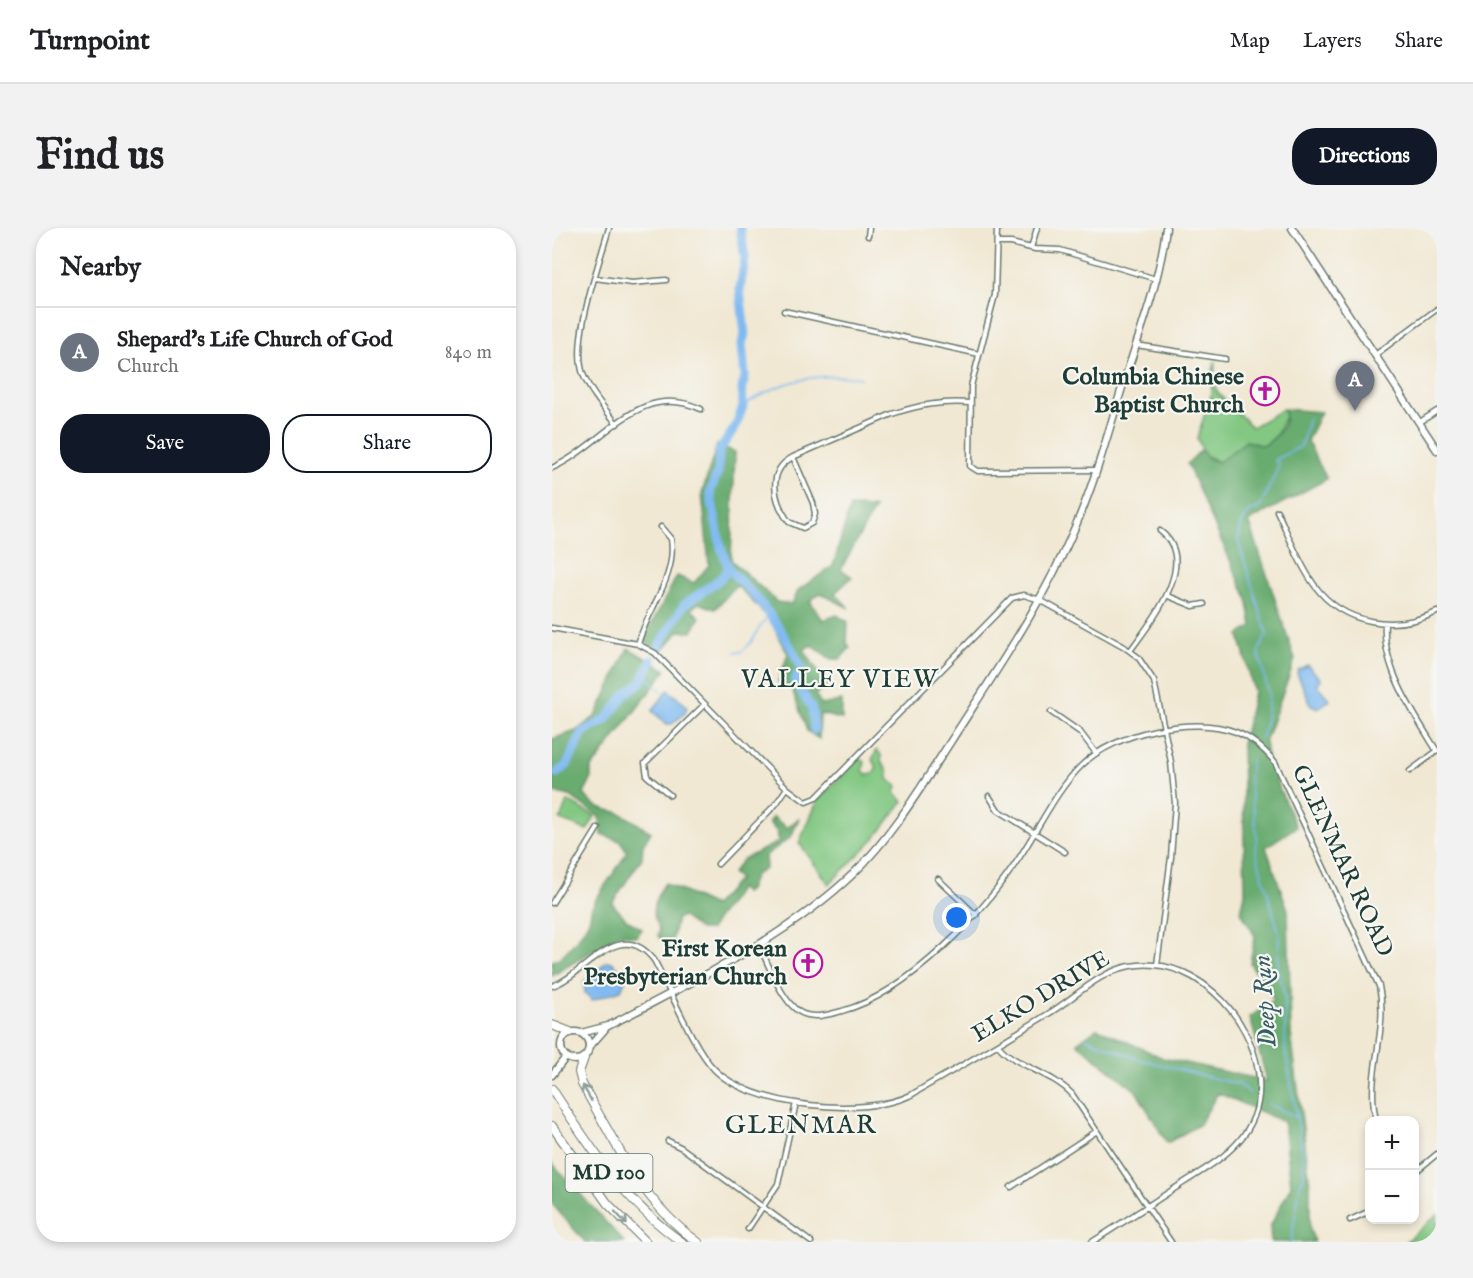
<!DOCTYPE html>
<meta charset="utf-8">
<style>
body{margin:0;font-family:"IM FELL English",serif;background:#f2f2f2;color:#202124}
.controls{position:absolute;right:18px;bottom:18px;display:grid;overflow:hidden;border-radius:12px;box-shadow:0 3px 9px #0003}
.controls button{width:54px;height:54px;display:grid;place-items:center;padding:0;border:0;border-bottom:2px solid #e0e0e0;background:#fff;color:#202124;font:30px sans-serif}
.you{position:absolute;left:405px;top:690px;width:21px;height:21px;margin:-15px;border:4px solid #fff;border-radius:50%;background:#1a73e8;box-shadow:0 0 0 9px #1a73e833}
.badge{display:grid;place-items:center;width:39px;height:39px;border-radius:50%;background:#111827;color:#fff;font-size:20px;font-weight:700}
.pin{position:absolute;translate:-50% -50px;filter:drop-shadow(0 2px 3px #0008)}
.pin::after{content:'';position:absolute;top:32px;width:21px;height:18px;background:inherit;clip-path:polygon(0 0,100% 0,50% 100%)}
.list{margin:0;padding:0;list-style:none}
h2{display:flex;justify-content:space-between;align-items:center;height:78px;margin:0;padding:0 24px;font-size:26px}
h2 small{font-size:20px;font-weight:400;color:#757577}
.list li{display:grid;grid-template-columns:39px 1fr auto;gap:18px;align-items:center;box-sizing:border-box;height:90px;padding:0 24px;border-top:2px solid #e0e0e0}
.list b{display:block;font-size:22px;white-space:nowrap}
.list p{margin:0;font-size:20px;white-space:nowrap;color:#757577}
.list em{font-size:20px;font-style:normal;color:#757577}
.actions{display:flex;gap:12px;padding:18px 24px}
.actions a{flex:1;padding:14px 0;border:2px solid #111827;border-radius:24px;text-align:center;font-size:21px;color:#111827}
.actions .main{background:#111827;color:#fff}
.map{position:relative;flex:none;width:885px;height:1014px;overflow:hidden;border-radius:24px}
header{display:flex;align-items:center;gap:36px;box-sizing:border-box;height:84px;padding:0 30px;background:#fff;border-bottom:2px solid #e0e0e0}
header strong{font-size:28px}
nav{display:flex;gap:33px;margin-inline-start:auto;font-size:21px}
.intro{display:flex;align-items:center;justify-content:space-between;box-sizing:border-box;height:144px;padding:0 36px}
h1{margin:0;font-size:42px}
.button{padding:15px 27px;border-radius:24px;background:#111827;color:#fff;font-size:21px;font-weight:700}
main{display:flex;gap:36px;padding:0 36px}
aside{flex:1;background:#fff;border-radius:24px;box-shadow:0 3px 9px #0003}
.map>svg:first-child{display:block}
.green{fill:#82c782;stroke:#50825b;stroke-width:1.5}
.forest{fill:#69ac70;stroke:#447452;stroke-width:1.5}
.water{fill:#7fbaf1;stroke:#4f7c92;stroke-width:1.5}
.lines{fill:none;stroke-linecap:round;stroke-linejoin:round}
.stream{stroke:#7fbaf1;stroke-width:1.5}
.river{stroke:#7fbaf1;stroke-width:9}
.street-casing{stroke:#68796c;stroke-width:7}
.secondary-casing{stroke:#68796c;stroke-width:9}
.highway-casing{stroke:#68796c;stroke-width:10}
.street{stroke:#fff;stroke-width:4}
.secondary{stroke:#fff;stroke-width:6}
.highway{stroke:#fff;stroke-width:8}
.oneway{stroke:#8f9e9a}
.labels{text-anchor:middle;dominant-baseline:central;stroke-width:4.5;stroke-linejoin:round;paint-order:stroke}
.shield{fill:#f6f6f2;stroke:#60746d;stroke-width:1.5}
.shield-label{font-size:22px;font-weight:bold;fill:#1f3d34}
.poi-label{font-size:24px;font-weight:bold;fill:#1f3d34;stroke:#f6f6f2;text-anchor:end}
.street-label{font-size:24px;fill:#1f3d34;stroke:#f6f6f2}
.neighbourhood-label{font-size:26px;letter-spacing:1.5px;fill:#1f3d34;stroke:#f6f6f2}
.water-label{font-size:26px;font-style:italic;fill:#375c63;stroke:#f6f6f2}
</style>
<header>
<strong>Turnpoint</strong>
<nav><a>Map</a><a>Layers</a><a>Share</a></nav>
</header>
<div class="intro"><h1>Find us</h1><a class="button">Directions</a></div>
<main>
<aside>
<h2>Nearby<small></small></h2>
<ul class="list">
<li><span class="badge" style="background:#6b7280">A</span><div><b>Shepard's Life Church of God</b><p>Church</p></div><em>840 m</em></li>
</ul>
<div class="actions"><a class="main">Save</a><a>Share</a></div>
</aside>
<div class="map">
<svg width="885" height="1014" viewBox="0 0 885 1014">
<rect width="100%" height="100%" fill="#f6f6f2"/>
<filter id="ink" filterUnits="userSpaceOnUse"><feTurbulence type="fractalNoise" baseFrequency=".0167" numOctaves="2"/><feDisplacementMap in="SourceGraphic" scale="12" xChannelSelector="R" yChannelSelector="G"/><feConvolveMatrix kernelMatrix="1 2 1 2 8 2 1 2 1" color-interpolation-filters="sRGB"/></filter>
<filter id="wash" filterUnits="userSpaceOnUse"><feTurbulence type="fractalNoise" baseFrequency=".008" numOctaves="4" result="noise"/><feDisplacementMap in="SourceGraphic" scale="24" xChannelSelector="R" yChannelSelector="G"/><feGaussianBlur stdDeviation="1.35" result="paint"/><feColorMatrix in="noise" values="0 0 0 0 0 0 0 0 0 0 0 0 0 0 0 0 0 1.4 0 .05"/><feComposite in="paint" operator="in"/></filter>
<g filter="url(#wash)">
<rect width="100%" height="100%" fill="#f1e8d3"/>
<path class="green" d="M663 133 662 153 665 164 700 199 731 181 734 186 722 212 711 218 694 213 667 234 652 227 645 210 660 164 659 154Z
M325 522 329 527V534L336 543V551L345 558 343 565 351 573 323 610 277 656 247 615 266 572 307 530 313 534 311 542 315 547 321 546 325 539 320 532Z
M15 573 43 588 35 602 8 592Z
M885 987V1014H853Z"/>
<path class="forest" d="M731 181 769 184 755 213 775 251 697 293 743 431 713 514 716 534 744 599 714 619 736 682 739 805 758 957V1000L762 1014H719L718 999 739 957 732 894 666 865 647 897 615 915 584 863 525 815 545 800 611 830 715 853 698 789 722 772 698 735 703 708 689 684 693 666 690 516 702 464 687 407 700 398 695 370 635 236 649 222 657 231 667 234 694 213 711 218C723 211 738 196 731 181Z
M165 217 183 224 179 332 225 374 240 376 246 362 281 338 298 279 323 280 289 341 300 349 283 365 297 380 268 365 258 373 271 392 285 387 296 394 295 415 298 420 288 431H279L259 417 252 422 276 459 263 466 269 477 290 473V491L268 486 267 511 255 503 240 461 226 454 236 426 218 392 185 357 163 381 147 375 139 381 148 389 140 404 127 403 109 424 91 412 125 348 142 355 157 337 150 265Z
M76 420 114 442 39 541V552L32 566C42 579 49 581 65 584 72 586 90 599 99 604L91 617 90 630 60 675 75 692 90 701 85 709 68 706 0 748V733C13 730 31 704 37 692 39 688 38 683 40 679 50 659 65 643 75 623L68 613 49 606 48 589 18 568 0 564V511L24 503 44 488Z
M221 589 235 600 247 590 239 609 213 628 214 640 203 647 197 662 193 665 187 660C181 676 165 685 159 702H148L131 689 125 690 120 713 114 716 106 708C108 698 105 697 102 689 99 678 107 663 113 655L162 678 187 651 180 645 191 631 227 614 225 604 217 594Z
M0 935 72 1014H33L0 976Z"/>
<path class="water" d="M755 437 769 451 765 457 778 472 766 480 759 477 745 445 746 442Z
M116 462 135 478 133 485 120 496H115L100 483Z
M55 733 60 734 72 745 74 750 69 762 40 772 33 765 32 754Z"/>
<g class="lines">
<path class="stream" d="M191 178C227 152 266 144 309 150
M183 424H189C204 414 204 398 218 387
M94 447 112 466
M709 510 713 498 717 467 706 424 715 406 686 313 690 294 697 284 708 279C714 265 722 252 727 236L723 232 749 218 757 190
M699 532 697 552 705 609 704 625 727 705 726 739 733 771V821L752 931V948L748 957 739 1014
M0 548 5 545
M534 810 586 831 688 857 698 865
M716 876 745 889"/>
<path class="river" d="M177 342C208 370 234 406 251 444L245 447 243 453 260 481 262 502
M106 420 132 377 169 350 177 340 169 320 158 264 166 244 167 223 184 198 191 178 190 160 193 149 190 115 193 106 188 62 193 30 188 0
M5 545 15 537 31 504 55 491 73 466 89 454 100 432"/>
</g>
</g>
<g filter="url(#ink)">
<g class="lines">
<g class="street-casing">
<path id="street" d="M57 0C47 37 19 111 31 146 38 164 53 181 65 196
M445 0 443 67 419 158 418 238 426 243H434L545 242
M316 8 317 0
M445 15H459L483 21 508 22 604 51
M479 20 485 0
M43 50 80 55 114 52
M232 83 427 126
M584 117 673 131
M823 127 885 81
M868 194 885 183
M241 229 261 275 263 286 260 295 251 300 237 294C222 274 214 243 241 229L340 186C367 177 390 173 418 175
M0 240C52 217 86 152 149 181
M725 283C737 308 747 336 763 358 792 397 843 404 885 384
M616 368 641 378 652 376
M833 396C830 440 862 486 885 523
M0 400 86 416 103 425 235 560 254 574 264 570 460 370 472 367 488 372 571 418 586 429 602 453 619 534 623 575 619 629 605 737
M86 416C96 380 125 349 119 311L109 299
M578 423C598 395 649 334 608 303
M499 484 528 504 544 525
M858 543 885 523
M118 567 95 548 93 535 153 476
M437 568 446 582 513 624
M166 636 224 576 235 560
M386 651 424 687
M0 675 46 600
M207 717C217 737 228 770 246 783 259 792 276 787 290 783 356 765 433 684 469 627 488 598 505 561 530 537 562 505 641 487 684 504 700 510 712 521 723 534L827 758C837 803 813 847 824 892
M0 758C33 748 67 687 102 732 118 761 141 819 162 841 198 879 313 890 359 867 405 840 451 814 496 786 523 770 546 744 578 738 614 731 647 748 671 773 706 810 724 872 686 914 670 932 648 944 628 957 599 976 570 995 540 1014
M446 817C462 838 499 844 520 866L619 1014
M116 913 130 920 259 1014
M862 945 885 926
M459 959 545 903
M798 992 818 983
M196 1001 226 956 244 875"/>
</g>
<g class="secondary-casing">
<path id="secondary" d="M740 0 885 222
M9 818a14 14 0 1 1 28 0a14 14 0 1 1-28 0Z
M29 805 56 798C141 753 232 712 302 645 341 607 369 559 399 513 444 443 491 375 524 297 545 249 558 197 574 147 590 99 608 50 614 0
M38 818 53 801
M0 847 14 829"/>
</g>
<g class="highway-casing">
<path id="highway" d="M0 797 18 804
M32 830 27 844 30 856C63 914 90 975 146 1014
M0 861C38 919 72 974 130 1014
M0 898 56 976 94 1014"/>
</g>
<use href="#street" class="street"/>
<use href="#secondary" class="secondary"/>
<use href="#highway" class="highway"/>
</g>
<defs><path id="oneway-shaft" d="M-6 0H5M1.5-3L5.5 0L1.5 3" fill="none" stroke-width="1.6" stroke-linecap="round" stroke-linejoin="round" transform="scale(1.5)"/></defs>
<g class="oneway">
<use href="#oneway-shaft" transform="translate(35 865) rotate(-119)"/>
<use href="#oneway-shaft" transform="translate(69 990) rotate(47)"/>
</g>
</g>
<defs>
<g id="church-ring" transform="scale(1.5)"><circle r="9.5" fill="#f6f6f2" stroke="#b5179e" stroke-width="1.5"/><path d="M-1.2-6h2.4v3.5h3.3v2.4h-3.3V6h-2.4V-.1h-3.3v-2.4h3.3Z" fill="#b5179e"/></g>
</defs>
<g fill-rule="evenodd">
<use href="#church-ring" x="713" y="163"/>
<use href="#church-ring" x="256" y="735"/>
</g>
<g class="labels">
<rect class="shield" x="13.5" y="926" width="87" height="38" rx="4.5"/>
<g class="shield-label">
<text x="57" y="945">MD 100</text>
</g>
<g class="poi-label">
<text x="692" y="149">Columbia Chinese<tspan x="692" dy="28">Baptist Church</tspan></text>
<text x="235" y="721">First Korean<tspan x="235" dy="28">Presbyterian Church</tspan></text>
</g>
<g class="street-label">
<text transform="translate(790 633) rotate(65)">GLENMAR ROAD</text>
<text transform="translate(489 769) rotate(-31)">ELKO DRIVE</text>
</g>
<g class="neighbourhood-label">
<text x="288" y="451">VALLEY VIEW</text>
<text x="249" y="897">GLENMAR</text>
</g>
<g class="water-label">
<text transform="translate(713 773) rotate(-94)">Deep Run</text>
</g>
</g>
</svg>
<div class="controls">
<button>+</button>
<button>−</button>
</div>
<div class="you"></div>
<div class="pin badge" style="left:803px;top:183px;background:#6b7280">A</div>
</div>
</main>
